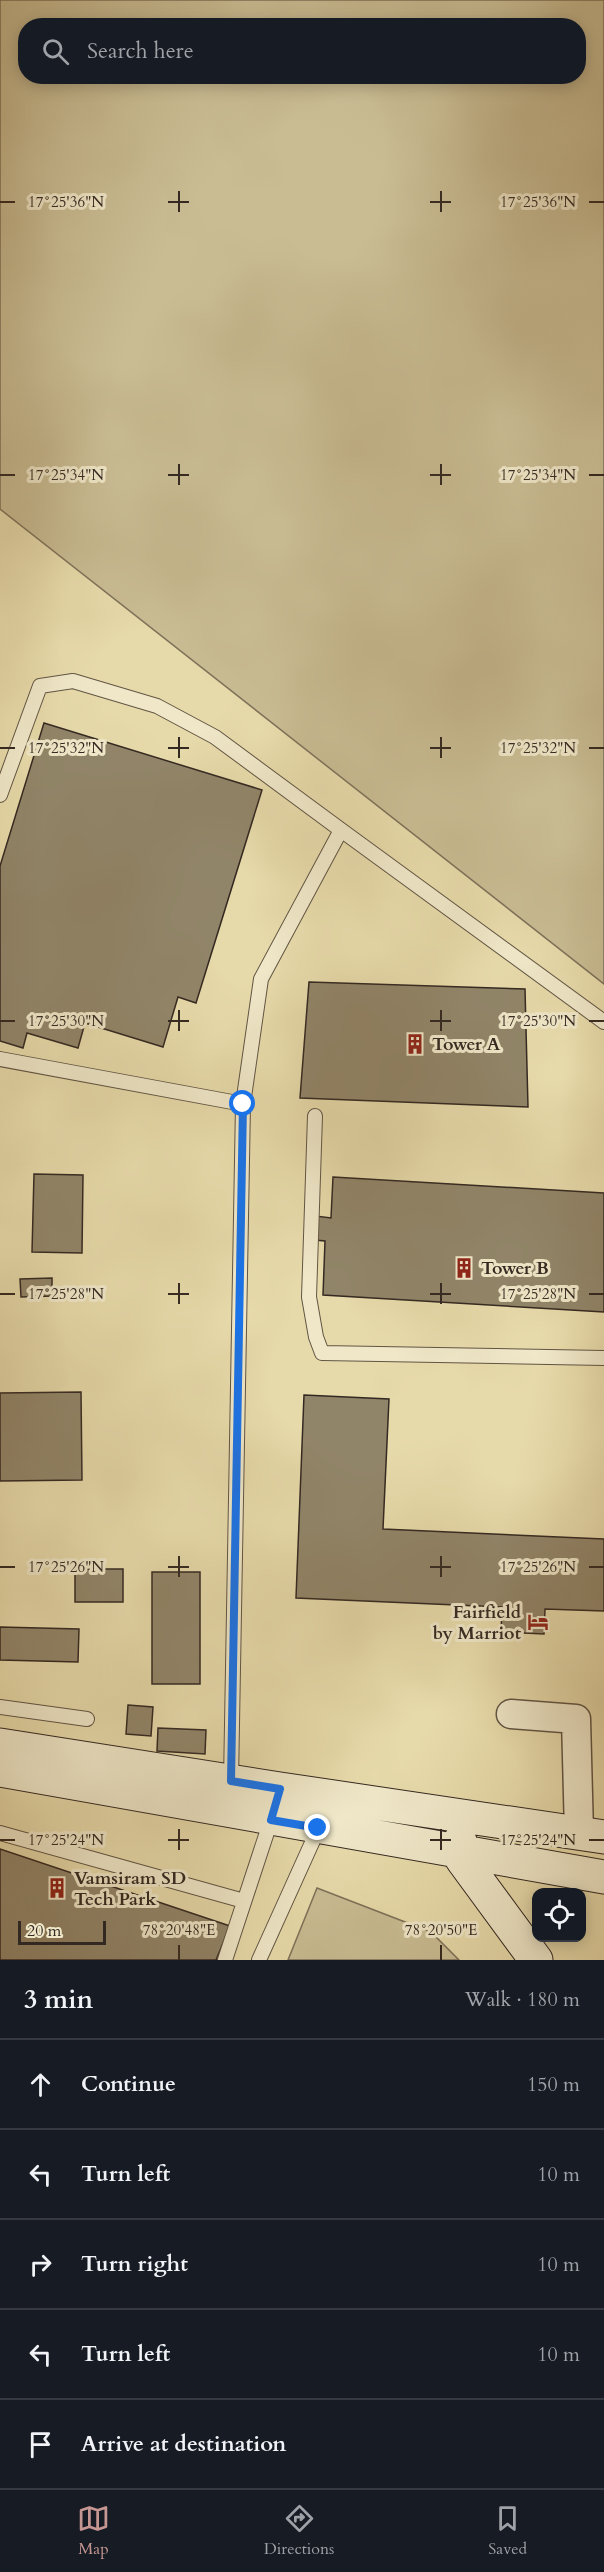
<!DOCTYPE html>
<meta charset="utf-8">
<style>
body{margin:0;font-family:Cardo,serif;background:#20242c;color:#f1f3f6}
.controls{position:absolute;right:18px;bottom:18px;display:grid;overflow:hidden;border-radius:12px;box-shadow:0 3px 15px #0003}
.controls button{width:54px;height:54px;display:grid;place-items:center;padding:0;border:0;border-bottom:2px solid #363941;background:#171b24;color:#f1f3f6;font:30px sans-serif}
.scale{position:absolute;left:18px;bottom:15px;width:88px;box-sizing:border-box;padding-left:6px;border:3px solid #342922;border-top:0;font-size:16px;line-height:21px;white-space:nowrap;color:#342922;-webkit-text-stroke:4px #efe7c8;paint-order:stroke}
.stop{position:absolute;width:18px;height:18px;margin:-14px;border:4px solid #1a73e8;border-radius:50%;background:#fff}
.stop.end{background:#1a73e8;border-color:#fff;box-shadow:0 2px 6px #0008}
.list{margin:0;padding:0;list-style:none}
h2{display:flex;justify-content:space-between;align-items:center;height:78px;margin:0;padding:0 24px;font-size:26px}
h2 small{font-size:20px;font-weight:400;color:#9ea1a6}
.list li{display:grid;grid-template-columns:39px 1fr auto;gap:18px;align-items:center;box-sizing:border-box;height:90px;padding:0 24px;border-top:2px solid #363941}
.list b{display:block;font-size:22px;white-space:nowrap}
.list em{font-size:20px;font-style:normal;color:#9ea1a6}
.icon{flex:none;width:33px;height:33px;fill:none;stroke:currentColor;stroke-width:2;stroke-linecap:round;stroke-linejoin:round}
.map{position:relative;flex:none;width:604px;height:1960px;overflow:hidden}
.search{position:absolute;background:#171b24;box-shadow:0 3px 15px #0003;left:18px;right:18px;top:18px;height:66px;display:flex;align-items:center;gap:15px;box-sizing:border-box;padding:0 21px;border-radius:24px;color:#9ea1a6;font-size:22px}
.sheet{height:528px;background:#171b24}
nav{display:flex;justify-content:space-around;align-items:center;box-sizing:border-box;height:84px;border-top:2px solid #363941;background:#171b24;font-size:16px;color:#9ea1a6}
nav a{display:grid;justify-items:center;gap:3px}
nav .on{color:#c59692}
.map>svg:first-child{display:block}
.green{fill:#c9bc93;stroke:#7e725a;stroke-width:1.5;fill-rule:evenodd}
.building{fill:#918569;stroke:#342922;stroke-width:1.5}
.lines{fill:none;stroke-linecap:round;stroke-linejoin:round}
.lane-casing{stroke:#615544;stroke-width:16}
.street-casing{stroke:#615544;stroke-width:31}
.secondary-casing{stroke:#342922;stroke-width:35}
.lane{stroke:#efe7c8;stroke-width:14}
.street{stroke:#efe7c8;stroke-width:28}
.secondary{stroke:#efe7c8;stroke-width:33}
.route{stroke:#1a73e8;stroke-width:8}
.ticks{fill:none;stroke:#342922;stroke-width:2}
.labels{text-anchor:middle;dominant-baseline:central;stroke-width:6;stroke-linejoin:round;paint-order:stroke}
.poi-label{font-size:18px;font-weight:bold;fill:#342922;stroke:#efe7c8;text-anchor:start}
.ticks-label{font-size:15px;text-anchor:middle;fill:#342922;stroke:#efe7c8;stroke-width:6;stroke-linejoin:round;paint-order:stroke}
</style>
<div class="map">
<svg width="604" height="1960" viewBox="0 0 604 1960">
<rect width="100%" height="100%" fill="#e7daaa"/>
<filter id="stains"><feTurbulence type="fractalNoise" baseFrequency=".00333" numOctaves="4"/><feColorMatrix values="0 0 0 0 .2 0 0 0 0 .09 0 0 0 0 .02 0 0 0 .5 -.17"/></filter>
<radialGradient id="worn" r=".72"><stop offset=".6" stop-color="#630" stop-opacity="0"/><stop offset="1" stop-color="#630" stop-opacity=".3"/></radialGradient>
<path class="green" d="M0 0H604V984L0 509ZM26 26H578V76H26Z
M317 1888 431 1932 459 1960H288Z"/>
<path class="building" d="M44 723 262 790 196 1003 178 997 163 1047 85 1023 78 1048 27 1033 23 1048 0 1041V866Z
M309 982 525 989 528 1107 300 1098Z
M34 1174 83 1175 82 1253 32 1252Z
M333 1177 604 1193V1312L323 1295 325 1241 315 1240 316 1216 331 1218Z
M52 1278V1296L21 1297 20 1279Z
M81 1392 82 1480 0 1481V1393Z
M304 1395 389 1399 383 1529 604 1539V1611L545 1609 544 1634 501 1632 502 1607 296 1598Z
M75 1569H123V1602H75Z
M152 1572H200V1684H152Z
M0 1627 79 1629 78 1662 0 1660Z
M128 1705 153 1707 151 1736 126 1734Z
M158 1728 206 1730 205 1754 157 1751Z
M0 1849 230 1926 216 1960H0Z"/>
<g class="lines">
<g class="lane-casing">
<path id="lane" d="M0 795 40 686 73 681 157 706 215 737 341 830
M0 1059 243 1104
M315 1116 309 1297 316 1337 322 1353 604 1358
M0 1707 87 1719
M231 1781 243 1104 261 979 341 830 604 1022
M0 1833 244 1901
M225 1960 272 1817
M259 1960 320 1825"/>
</g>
<g class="street-casing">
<path id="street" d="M511 1714 576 1719 579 1833"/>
</g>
<g class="secondary-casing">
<path id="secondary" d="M0 1745 280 1789 604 1837
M0 1770 604 1877
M460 1841 458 1853 464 1862 536 1960"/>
</g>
<use href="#lane" class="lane"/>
<use href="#street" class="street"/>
<use href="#secondary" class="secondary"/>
</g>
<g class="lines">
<path class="route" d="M243 1104 231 1781 280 1789 271 1820 318 1828"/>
</g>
<path class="ticks" d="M179 191V212M441 191V212M0 202H15M168 202H189M430 202H451M589 202H604M179 464V485M441 464V485M0 475H15M168 475H189M430 475H451M589 475H604M179 737V758M441 737V758M0 748H15M168 748H189M430 748H451M589 748H604M179 1010V1031M441 1010V1031M0 1021H15M168 1021H189M430 1021H451M589 1021H604M179 1283V1304M441 1283V1304M0 1294H15M168 1294H189M430 1294H451M589 1294H604M179 1556V1577M441 1556V1577M0 1567H15M168 1567H189M430 1567H451M589 1567H604M179 1829V1850M441 1829V1850M0 1840H15M168 1840H189M430 1840H451M589 1840H604M179 1945V1960M441 1945V1960"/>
<defs>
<g id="building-bare" transform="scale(1.62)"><path d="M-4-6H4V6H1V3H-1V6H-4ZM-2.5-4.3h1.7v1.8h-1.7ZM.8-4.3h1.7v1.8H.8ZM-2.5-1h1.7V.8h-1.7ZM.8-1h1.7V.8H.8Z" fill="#8f2418" stroke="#efe7c8" stroke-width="2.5" paint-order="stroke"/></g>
<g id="hotel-bare" transform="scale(1.62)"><path d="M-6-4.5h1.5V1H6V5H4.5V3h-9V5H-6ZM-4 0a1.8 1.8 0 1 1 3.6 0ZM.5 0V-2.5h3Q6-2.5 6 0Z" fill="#8f2418" stroke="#efe7c8" stroke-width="2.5" paint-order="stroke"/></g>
</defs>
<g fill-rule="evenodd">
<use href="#building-bare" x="415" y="1044"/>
<use href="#building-bare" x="464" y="1268"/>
<use href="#hotel-bare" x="538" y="1622"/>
<use href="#building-bare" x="57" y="1888"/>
</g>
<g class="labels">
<g class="poi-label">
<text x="432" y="1044">Tower A</text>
<text x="481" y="1268">Tower B</text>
<text x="521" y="1612" text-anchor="end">Fairfield<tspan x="521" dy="21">by Marriot</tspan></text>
<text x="74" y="1878">Vamsiram SD<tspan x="74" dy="21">Tech Park</tspan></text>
</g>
</g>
<g class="ticks-label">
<text x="66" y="207">17°25'36"N</text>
<text x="538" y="207">17°25'36"N</text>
<text x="66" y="480">17°25'34"N</text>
<text x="538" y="480">17°25'34"N</text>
<text x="66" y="753">17°25'32"N</text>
<text x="538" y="753">17°25'32"N</text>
<text x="66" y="1026">17°25'30"N</text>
<text x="538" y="1026">17°25'30"N</text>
<text x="66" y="1299">17°25'28"N</text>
<text x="538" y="1299">17°25'28"N</text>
<text x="66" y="1572">17°25'26"N</text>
<text x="538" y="1572">17°25'26"N</text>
<text x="66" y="1845">17°25'24"N</text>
<text x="538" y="1845">17°25'24"N</text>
<text x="179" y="1935">78°20'48"E</text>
<text x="441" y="1935">78°20'50"E</text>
</g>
<rect width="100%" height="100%" filter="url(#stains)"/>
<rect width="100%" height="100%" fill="url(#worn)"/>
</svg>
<div class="controls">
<button><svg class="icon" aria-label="locate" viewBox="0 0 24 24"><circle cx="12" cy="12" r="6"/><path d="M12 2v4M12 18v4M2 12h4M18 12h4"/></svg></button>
</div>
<div class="scale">20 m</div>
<div class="stop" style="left:243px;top:1104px"></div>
<div class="stop end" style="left:318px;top:1828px"></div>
<div class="search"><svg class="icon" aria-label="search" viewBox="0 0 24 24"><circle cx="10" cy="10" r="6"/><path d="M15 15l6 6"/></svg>Search here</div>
</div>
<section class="sheet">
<h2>3 min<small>Walk · 180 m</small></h2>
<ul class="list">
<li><svg class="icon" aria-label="ahead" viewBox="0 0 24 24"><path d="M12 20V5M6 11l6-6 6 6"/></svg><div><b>Continue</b></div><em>150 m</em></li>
<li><svg class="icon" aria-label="left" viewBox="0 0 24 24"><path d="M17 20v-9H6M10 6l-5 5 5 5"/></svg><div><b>Turn left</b></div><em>10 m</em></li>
<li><svg class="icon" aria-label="right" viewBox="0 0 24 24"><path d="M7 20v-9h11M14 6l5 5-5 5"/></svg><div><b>Turn right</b></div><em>10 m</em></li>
<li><svg class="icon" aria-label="left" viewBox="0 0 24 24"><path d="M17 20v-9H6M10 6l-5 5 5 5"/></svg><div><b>Turn left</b></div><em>10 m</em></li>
<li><svg class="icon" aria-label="arrive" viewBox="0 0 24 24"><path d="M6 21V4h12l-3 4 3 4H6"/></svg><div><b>Arrive at destination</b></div></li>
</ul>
</section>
<nav>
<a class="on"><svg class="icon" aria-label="map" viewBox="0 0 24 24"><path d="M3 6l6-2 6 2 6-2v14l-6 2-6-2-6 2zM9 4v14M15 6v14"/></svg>Map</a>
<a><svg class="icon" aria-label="directions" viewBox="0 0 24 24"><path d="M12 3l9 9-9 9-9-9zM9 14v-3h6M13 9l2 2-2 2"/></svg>Directions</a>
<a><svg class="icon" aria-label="saved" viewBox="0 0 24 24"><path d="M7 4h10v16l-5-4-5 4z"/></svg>Saved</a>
</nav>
